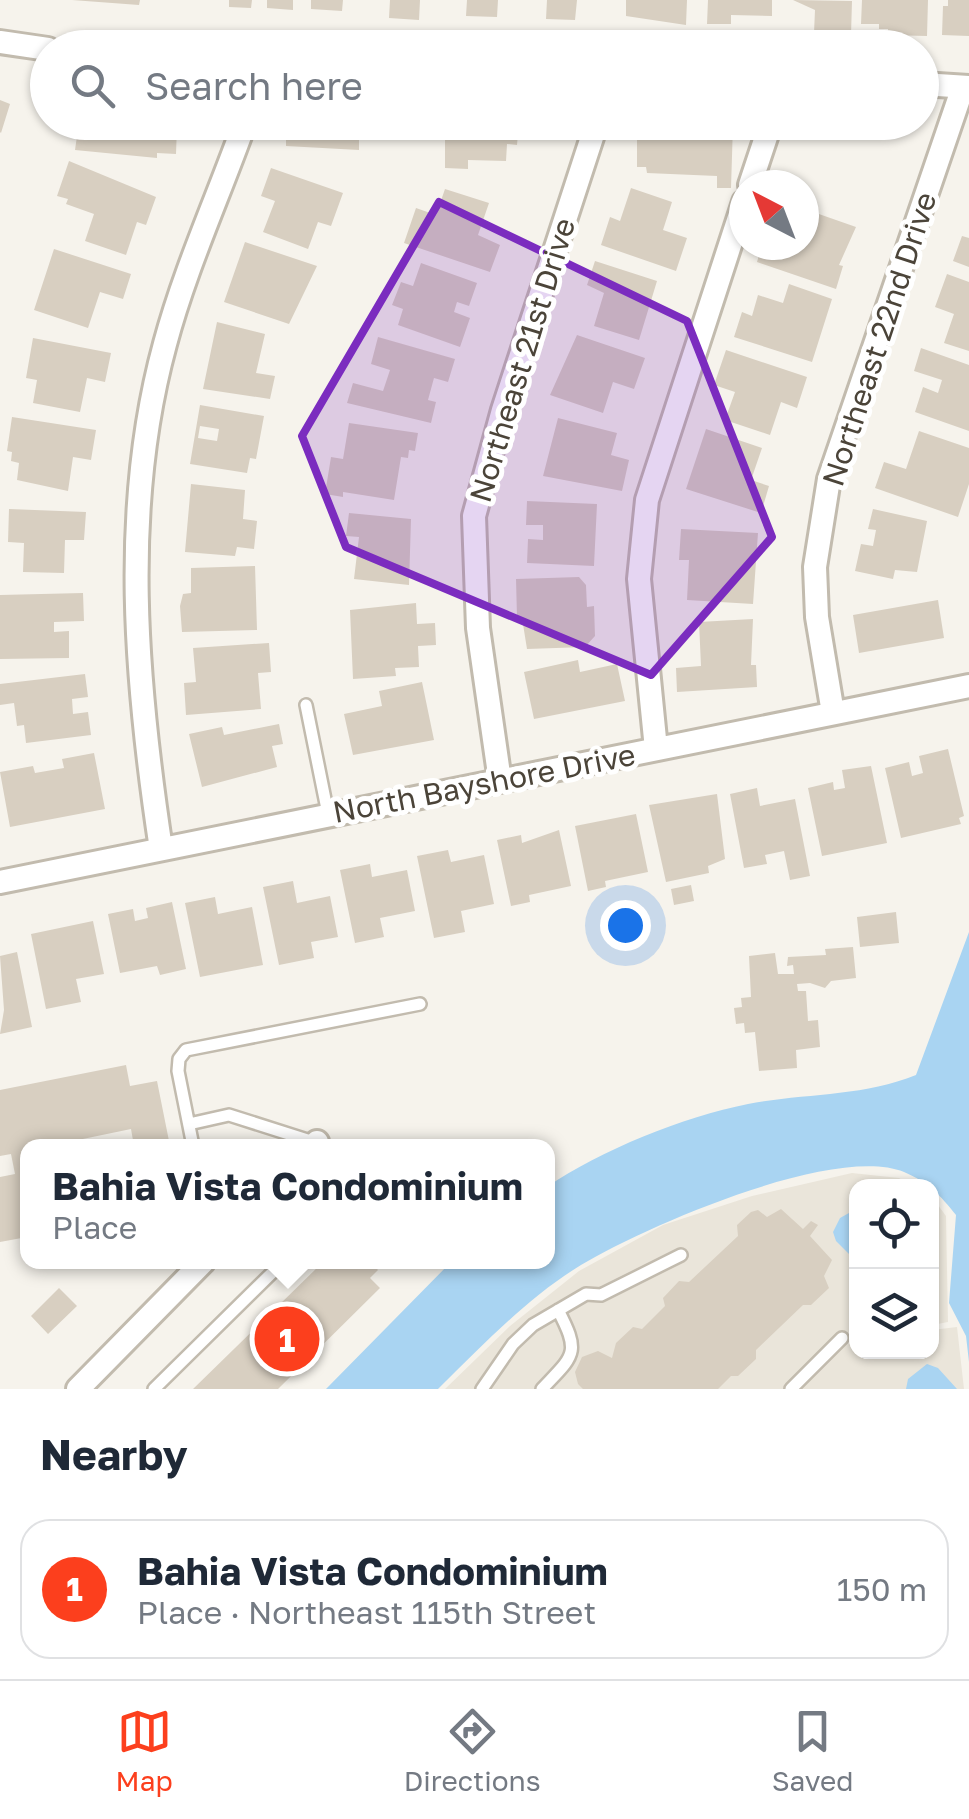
<!DOCTYPE html>
<meta charset="utf-8">
<style>
body{margin:0;font-family:"Golos Text",sans-serif;background:#f2f2f3;color:#1f2937}
.controls{position:absolute;right:30px;bottom:30px;display:grid;overflow:hidden;border-radius:20px;box-shadow:0 2px 8px #0004}
.controls button{width:90px;height:90px;display:grid;place-items:center;padding:0;border:0;border-bottom:2px solid #e0e1e3;background:#fff;color:#1f2937;font:50px sans-serif}
.compass{position:absolute;left:729px;top:170px;width:90px;height:90px;border-radius:50%;background:#fff;box-shadow:0 2px 8px #0004;rotate:318deg}
.you{position:absolute;left:625px;top:925px;width:35px;height:35px;margin:-25px;border:8px solid #fff;border-radius:50%;background:#1a73e8;box-shadow:0 0 0 15px #1a73e833}
.badge{display:grid;place-items:center;width:65px;height:65px;border-radius:50%;background:#fc3f1d;color:#fff;font-size:32px;font-weight:700}
.pin{position:absolute;translate:-50% -50%;border:5px solid #fff;box-shadow:0 2px 10px #0006}
.popup{position:absolute;left:20px;top:1139px;width:535px;height:130px;box-sizing:border-box;display:grid;place-content:center;border-radius:20px;background:#fff;filter:drop-shadow(0 2px 8px #0005);font-size:32px;white-space:nowrap;color:#747a83}
.popup b{font-size:38px;color:#1f2937}
.popup::after{content:'';position:absolute;left:50%;top:100%;margin-left:-20px;border:20px solid transparent;border-top-color:#fff}
.list{margin:0;padding:0;list-style:none}
h2{display:flex;justify-content:space-between;align-items:center;height:130px;margin:0;padding:0 40px;font-size:42px}
h2 small{font-size:32px;font-weight:400;color:#747a83}
.list li{display:grid;grid-template-columns:65px 1fr auto;gap:30px;align-items:center;box-sizing:border-box;height:140px;margin:0 20px 20px;padding:0 20px;border:2px solid #e0e1e3;border-radius:30px}
.list b{display:block;font-size:38px;white-space:nowrap}
.list p{margin:0;font-size:32px;white-space:nowrap;color:#747a83}
.list em{font-size:32px;font-style:normal;color:#747a83}
.icon{flex:none;width:55px;height:55px;fill:none;stroke:currentColor;stroke-width:2;stroke-linecap:round;stroke-linejoin:round}
.map{position:relative;flex:none;width:969px;height:1389px;overflow:hidden}
.search{position:absolute;background:#fff;box-shadow:0 2px 8px #0004;left:30px;right:30px;top:30px;height:110px;display:flex;align-items:center;gap:25px;box-sizing:border-box;padding:0 35px;border-radius:55px;color:#747a83;font-size:38px}
.sheet{height:290px;background:#fff}
nav{display:flex;justify-content:space-around;align-items:center;box-sizing:border-box;height:140px;border-top:2px solid #e0e1e3;background:#fff;font-size:28px;color:#747a83}
nav a{display:grid;justify-items:center;gap:5px}
nav .on{color:#fc3f1d}
.map>svg:first-child{display:block}
.residential{fill:#eae5da}
.water{fill:#a9d4f2}
.building{fill:#d8cfc1;fill-rule:evenodd}
.lines{fill:none;stroke-linecap:round;stroke-linejoin:round}
.lane-casing{stroke:#c2bbae;stroke-width:16}
.street-casing{stroke:#c2bbae;stroke-width:28}
.lane{stroke:#fff;stroke-width:11}
.street{stroke:#fff;stroke-width:22}
.marked{fill:#7b2cbf;fill-opacity:0.2;stroke:#7b2cbf;stroke-width:8;stroke-linejoin:round}
.labels{text-anchor:middle;dominant-baseline:central;stroke-width:10;stroke-linejoin:round;paint-order:stroke}
.street-label{font-size:30px;fill:#4b4439;stroke:#fff}
</style>
<div class="map">
<svg width="969" height="1389" viewBox="0 0 969 1389">
<rect width="100%" height="100%" fill="#f6f3ec"/>
<path class="residential" d="M852 1173 899 1178 913 1186H856V1352H932V1330L957 1327 964 1389H445L510 1326 579 1271 663 1225 752 1196Z
M932 1197 946 1216 948 1322 932 1325Z"/>
<path class="water" d="M969 932V1362L966 1336 949 1303 956 1215C941 1196 928 1182 904 1172 834 1144 644 1227 581 1265 527 1298 483 1345 438 1389H326L451 1262H547V1187C601 1150 683 1117 748 1104 804 1093 862 1097 916 1075Z
M849 1213 856 1214V1261L836 1241 833 1232 840 1218Z
M927 1364 938 1368 957 1389H906L908 1379Z"/>
<path class="building" d="M72 0H140L139 5Z
M229 0H252L251 8 229 7Z
M267 0H293V10L267 8Z
M311 0H343L342 11 311 9Z
M390 0H420L419 20 389 18Z
M467 0H498L497 17 466 16Z
M547 0H577L575 20 546 19Z
M626 0H687L686 25 626 16Z
M708 0H772V16L731 15V24H707Z
M793 0 852 1 851 35 814 33 815 10Z
M862 0H928L927 36 888 35V29H879V24H861Z
M948 0H969V36L942 35 943 6H948Z
M0 100 10 104 1 133 0 132Z
M79 122H183L177 126 176 154 157 153V158L75 150Z
M286 122H359V150L286 146Z
M445 122H519L517 145 507 144 506 161 468 160V169L445 168Z
M643 122 733 124 731 188H717V176L647 173 646 167H637V129H643Z
M69 161 156 197 146 225 137 222 126 255 85 241 94 214 66 204 68 199 57 196Z
M271 168 343 193 331 226 318 222 308 249 263 232 275 201 261 196Z
M631 188 672 202 663 230 687 238 676 271 601 245 610 217 620 221Z
M445 189 489 203 478 235 500 245 490 272 404 243 416 208 436 215Z
M816 213 856 227 839 265 843 266 836 289 757 262 762 245H804V226L811 228Z
M962 236 969 238V267L953 261Z
M245 242 317 266 289 324 224 302Z
M54 249 131 274 123 299 100 292 88 328 34 310Z
M595 261 657 281 639 340 594 326 604 293 587 285Z
M421 263 477 283 469 306 457 302 454 312 470 318 460 347 398 325 403 309 392 305 401 282 413 286Z
M947 274 969 282V351L944 343 954 314 935 307Z
M789 284 832 299 812 362 734 337 742 312 752 316 758 295 783 303Z
M217 322 265 334 256 373 275 376 270 399 203 389Z
M577 335 645 358 634 389 613 382 603 413 550 395Z
M378 337 455 359 448 382 434 378 428 400 436 402 431 423 347 403 353 383 383 391 390 370 371 364Z
M33 338 111 353 105 382 87 378 80 412 33 403 37 380 26 378Z
M921 348 969 365V431L915 412 923 387 938 393 942 380 914 371Z
M726 350 807 377 797 408 781 402 770 435 725 420 735 392 714 385Z
M200 405 264 416 256 459 250 458 247 473 190 464ZM200 426 219 429 217 441 198 438Z
M12 417 96 430 91 460 73 457 68 491 17 480 19 463 11 461 12 452 7 451Z
M558 418 617 433 611 455 629 460 622 491 543 476Z
M349 423 418 433 415 451 409 450 408 458 401 457 394 500 343 492V497L325 494 331 457 343 459Z
M706 429 762 448 751 480 769 486 761 513 686 489Z
M919 431 969 448V484L958 517 875 488 884 462 906 469Z
M191 484 245 490 243 519 257 521 254 549 237 547 235 556 185 552Z
M527 501 597 504 594 566 527 563 528 539 543 540V525H526Z
M9 509 86 512 84 540H65L64 573 23 572 24 543 8 542Z
M873 509 927 521 917 572 895 570 893 579 855 571 861 544 873 546 876 530 868 529Z
M349 513 411 519 409 585 354 579 359 537 346 536Z
M681 529 758 533 753 604 687 600 689 560H679Z
M255 566 257 630 182 632 180 606 183 594 191 593V568Z
M579 577 586 585 587 607 594 606 595 636 585 647 527 649 522 618H517L516 579Z
M83 593 84 621 54 622V632L69 631V658L0 659V595Z
M938 600 944 638 859 653 853 615Z
M416 603 417 624 435 623 436 645 418 646 419 667 395 668 396 676 353 679 350 610Z
M753 619 751 665H756L757 687 677 692 676 668 701 666 699 622Z
M269 643 271 672 258 673 261 709 186 715 184 683 196 682 193 648Z
M578 660 580 672 617 664 625 701 534 719 524 672Z
M85 674 88 697 72 699 73 714 88 712 91 735 26 743 24 725 17 726 14 703 0 705V684Z
M422 682 434 740 353 755 344 714 382 706 379 691Z
M279 724 283 744 272 746 277 767 202 787 189 734 222 727 224 735Z
M948 749 964 816 959 818 961 824 901 838 885 768 909 762 912 776 923 773 919 756Z
M94 753 105 809 10 827 0 772 33 766 35 773 64 768 62 759Z
M871 766 887 843 822 856 808 788 833 782 834 790 845 788 842 770Z
M757 788 760 806 795 799 810 876 790 880 784 851 765 855 767 864 744 868 730 794Z
M717 794 725 859 708 866 709 873 666 882 649 805Z
M636 814 648 872 605 881 606 887 588 891 575 826Z
M559 830 571 886 529 895 530 902 511 906 497 840 521 835 522 843Z
M448 850 451 862 484 855 494 904 461 911 465 932 434 938 417 856Z
M370 864 372 877 407 870 415 911 380 918 384 937 355 943 340 870Z
M293 881 297 903 330 896 338 937 311 942 314 958 279 965 263 887Z
M691 885 694 901 674 905 671 889Z
M215 897 218 914 252 907 263 965 200 977 185 903Z
M172 902 186 969 160 975 157 966 120 973 108 914 133 909 135 921 148 918 146 908Z
M896 912 899 943 860 947 857 917Z
M93 921 104 974 76 979 81 1002 46 1009 31 934Z
M853 947 856 978 831 981 825 988 810 983 797 984 798 991H806L808 1021 818 1020 820 1047 796 1050 797 1068 759 1071 755 1032 745 1033 744 1023 736 1024 734 1008 742 1007 741 998 751 997 749 956 775 953 778 974H794L793 965 787 966 788 957 826 955 825 949Z
M17 952 32 1027 0 1034 4 1010 0 956Z
M126 1065 130 1086 157 1081 170 1146H134L131 1129 49 1146H27L21 1152 27 1172V1237L0 1242V1177L15 1174 11 1154 0 1156V1090Z
M781 1209 803 1229 811 1221 818 1225 810 1236 832 1260 824 1276 829 1288 811 1305H803L756 1350V1359L738 1376H731L718 1389H583L578 1384 575 1372 582 1357 598 1351 612 1358 616 1343 633 1327 642 1329 665 1306 663 1298 679 1281 689 1282 738 1236 737 1225 751 1212 758 1210 767 1217Z
M323 1262H371L378 1270 370 1278 380 1288 278 1389H193Z
M59 1288 77 1306 48 1334 31 1316Z"/>
<g class="lines">
<g class="lane-casing">
<path id="lane" d="M306 705 328 814
M189 1124 229 1115 317 1143
M193 1146 178 1071 179 1059 186 1050 420 1004
M154 1389 283 1262
M482 1389 513 1344 533 1325 586 1294 601 1295 681 1255
M542 1389C574 1355 581 1354 558 1310
M791 1389 842 1338"/>
</g>
<g class="street-casing">
<path id="street" d="M0 42 48 49
M922 84 969 87
M750 185 771 122
M833 713 817 617 815 567 829 479 963 87
M656 749 639 579 647 500 744 202
M500 781 478 628 474 516 503 410 597 122
M161 849C136 684 120 508 165 344 185 269 219 195 245 122
M0 882 969 686
M313 1146 317 1142
M78 1389 203 1262"/>
</g>
<use href="#lane" class="lane"/>
<use href="#street" class="street"/>
</g>
<path class="marked" d="M439 202 687 321 772 537 651 675 346 547 302 436Z"/>
<g class="labels">
<g class="street-label">
<text transform="translate(879 339) rotate(-72)">Northeast 22nd Drive</text>
<text transform="translate(522 360) rotate(-73)">Northeast 21st Drive</text>
<text transform="translate(484 783) rotate(-11)">North Bayshore Drive</text>
</g>
</g>
</svg>
<div class="controls">
<button><svg class="icon" aria-label="locate" viewBox="0 0 24 24"><circle cx="12" cy="12" r="6"/><path d="M12 2v4M12 18v4M2 12h4M18 12h4"/></svg></button>
<button><svg class="icon" aria-label="layers" viewBox="0 0 24 24"><path d="M12 4l9 5-9 5-9-5zM3 14l9 5 9-5"/></svg></button>
</div>
<svg class="compass" viewBox="-18 -18 36 36"><path d="M0-13l5 13h-10z" fill="#e53935"/><path d="M0 13l5-13h-10z" fill="#747a83"/></svg>
<div class="you"></div>
<div class="pin badge" style="left:287px;top:1339px">1</div>
<div class="popup"><b>Bahia Vista Condominium</b>Place</div>
<div class="search"><svg class="icon" aria-label="search" viewBox="0 0 24 24"><circle cx="10" cy="10" r="6"/><path d="M15 15l6 6"/></svg>Search here</div>
</div>
<section class="sheet">
<h2>Nearby<small></small></h2>
<ul class="list">
<li><span class="badge">1</span><div><b>Bahia Vista Condominium</b><p>Place · Northeast 115th Street</p></div><em>150 m</em></li>
</ul>
</section>
<nav>
<a class="on"><svg class="icon" aria-label="map" viewBox="0 0 24 24"><path d="M3 6l6-2 6 2 6-2v14l-6 2-6-2-6 2zM9 4v14M15 6v14"/></svg>Map</a>
<a><svg class="icon" aria-label="directions" viewBox="0 0 24 24"><path d="M12 3l9 9-9 9-9-9zM9 14v-3h6M13 9l2 2-2 2"/></svg>Directions</a>
<a><svg class="icon" aria-label="saved" viewBox="0 0 24 24"><path d="M7 4h10v16l-5-4-5 4z"/></svg>Saved</a>
</nav>
